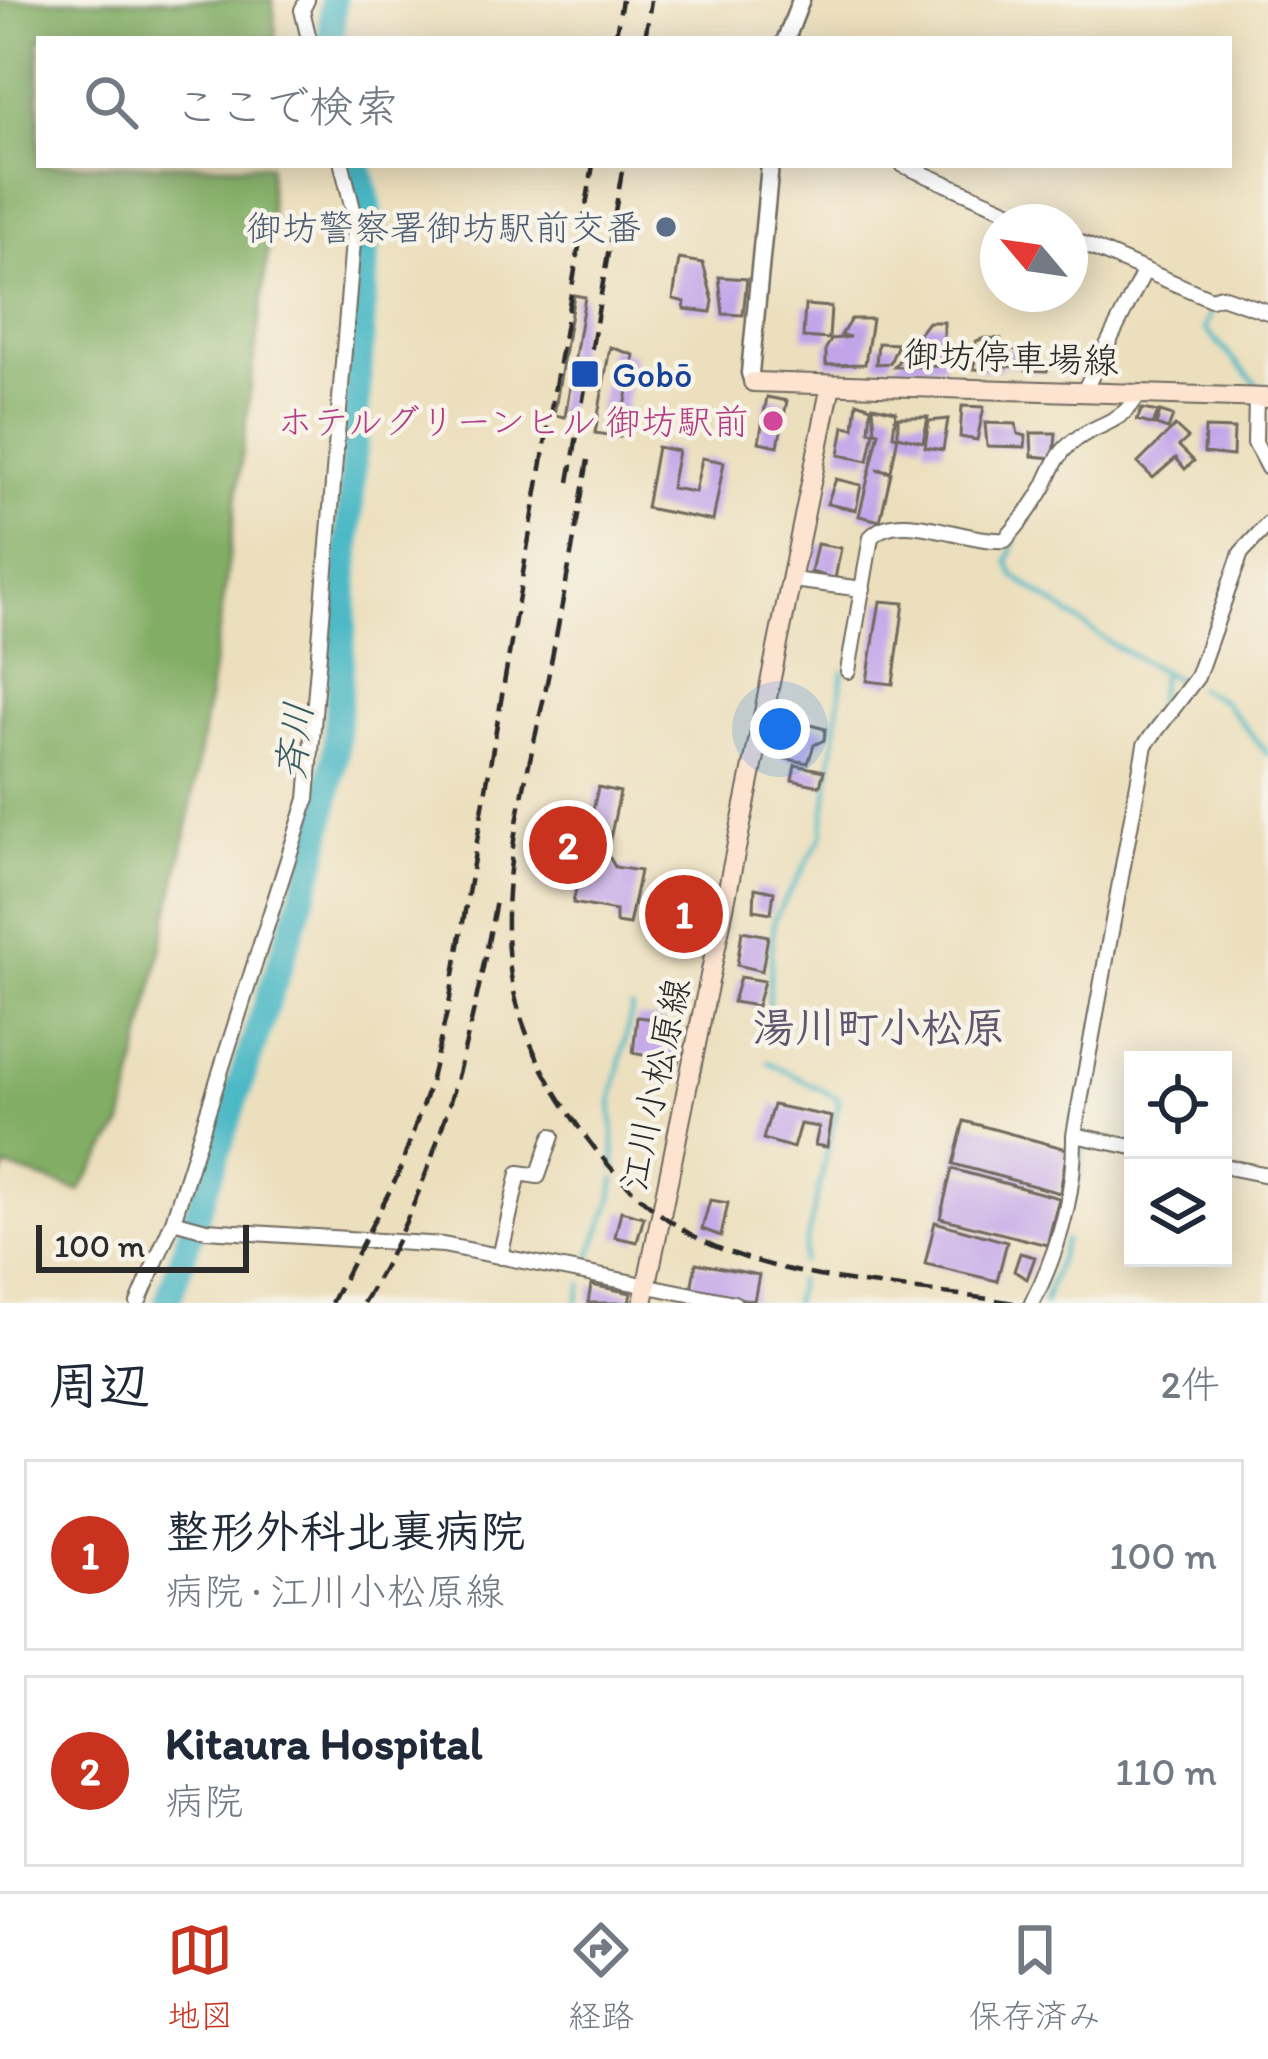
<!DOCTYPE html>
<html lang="ja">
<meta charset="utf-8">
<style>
body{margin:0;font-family:Itim,"Klee One",sans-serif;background:#f2f2f3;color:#1f2937}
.controls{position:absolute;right:36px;bottom:36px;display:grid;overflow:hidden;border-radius:0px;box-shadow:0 6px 30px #0003}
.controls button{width:108px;height:108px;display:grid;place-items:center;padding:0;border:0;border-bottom:3px solid #e0e1e3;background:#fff;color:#1f2937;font:60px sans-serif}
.compass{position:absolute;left:980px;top:204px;width:108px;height:108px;border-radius:50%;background:#fff;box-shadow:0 6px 30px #0003;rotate:299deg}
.scale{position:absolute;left:36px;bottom:30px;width:213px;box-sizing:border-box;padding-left:12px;border:6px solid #2b2b2b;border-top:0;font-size:33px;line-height:42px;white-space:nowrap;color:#2b2b2b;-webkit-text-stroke:9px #f7f3e8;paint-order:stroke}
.you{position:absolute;left:780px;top:729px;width:42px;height:42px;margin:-30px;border:9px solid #fff;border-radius:50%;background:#1a73e8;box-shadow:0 0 0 18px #1a73e833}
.badge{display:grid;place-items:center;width:78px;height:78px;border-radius:50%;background:#c8321e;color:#fff;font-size:39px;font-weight:700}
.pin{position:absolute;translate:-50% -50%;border:6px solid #fff;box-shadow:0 3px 12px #0006}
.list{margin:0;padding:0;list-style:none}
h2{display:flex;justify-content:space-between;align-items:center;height:156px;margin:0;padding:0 48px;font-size:51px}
h2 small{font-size:39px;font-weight:400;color:#747a83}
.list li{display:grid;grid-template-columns:78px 1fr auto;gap:36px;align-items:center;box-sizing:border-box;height:192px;margin:0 24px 24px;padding:0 24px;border:3px solid #e0e1e3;border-radius:0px}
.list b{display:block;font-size:45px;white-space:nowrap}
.list p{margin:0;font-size:39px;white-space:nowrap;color:#747a83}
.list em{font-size:39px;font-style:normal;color:#747a83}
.icon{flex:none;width:66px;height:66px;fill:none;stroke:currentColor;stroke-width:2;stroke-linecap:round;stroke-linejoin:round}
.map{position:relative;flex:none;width:1268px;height:1303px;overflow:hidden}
.search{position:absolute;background:#fff;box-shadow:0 6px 30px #0003;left:36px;right:36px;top:36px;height:132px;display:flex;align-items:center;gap:30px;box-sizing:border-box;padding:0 42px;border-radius:0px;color:#747a83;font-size:45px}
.sheet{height:588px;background:#fff}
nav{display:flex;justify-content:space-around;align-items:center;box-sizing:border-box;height:168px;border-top:3px solid #e0e1e3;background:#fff;font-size:33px;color:#747a83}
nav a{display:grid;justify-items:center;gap:6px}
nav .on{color:#c8321e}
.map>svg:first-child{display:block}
.forest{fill:#82ad65;stroke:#566c48;stroke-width:3}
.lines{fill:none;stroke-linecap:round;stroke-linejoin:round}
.stream{stroke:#4ab8c5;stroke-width:4.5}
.river{stroke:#4ab8c5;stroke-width:27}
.building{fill:#c2a5e9}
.minor-casing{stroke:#6f6a5e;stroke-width:18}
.tertiary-casing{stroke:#6f6a5e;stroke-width:21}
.secondary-casing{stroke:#6f6a5e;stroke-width:22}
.minor{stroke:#fff;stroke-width:14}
.tertiary{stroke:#fff;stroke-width:16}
.secondary{stroke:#fde4d1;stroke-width:18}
.rail{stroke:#2b2b2b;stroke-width:4.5;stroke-dasharray:18 9;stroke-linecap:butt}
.service-dot{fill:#5c6f8a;stroke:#f7f3e8;stroke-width:4.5}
.transit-dot{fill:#1a4fb4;stroke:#f7f3e8;stroke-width:4.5}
.hotel-dot{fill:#d1479c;stroke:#f7f3e8;stroke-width:4.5}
.labels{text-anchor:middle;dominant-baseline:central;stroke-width:9;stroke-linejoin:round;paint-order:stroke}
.service-label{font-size:36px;fill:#4e5e75;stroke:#f7f3e8;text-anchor:end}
.street-label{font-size:36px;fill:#2b2b2b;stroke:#f7f3e8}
.transit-label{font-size:36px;fill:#164399;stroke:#f7f3e8;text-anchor:start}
.hotel-label{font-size:36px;fill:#b23c85;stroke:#f7f3e8;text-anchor:end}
.water-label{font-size:39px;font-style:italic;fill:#365c61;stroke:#f7f3e8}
.quarter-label{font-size:42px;font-weight:bold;fill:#60566e;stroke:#f7f3e8}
</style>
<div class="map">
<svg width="1268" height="1303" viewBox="0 0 1268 1303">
<rect width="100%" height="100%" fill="#f7f3e8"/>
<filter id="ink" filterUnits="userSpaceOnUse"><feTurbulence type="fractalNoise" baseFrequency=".00833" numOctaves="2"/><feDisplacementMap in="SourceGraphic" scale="24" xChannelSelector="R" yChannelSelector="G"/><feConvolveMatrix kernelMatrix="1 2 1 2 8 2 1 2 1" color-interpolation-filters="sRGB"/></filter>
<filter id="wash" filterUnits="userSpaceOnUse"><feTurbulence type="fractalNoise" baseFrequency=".004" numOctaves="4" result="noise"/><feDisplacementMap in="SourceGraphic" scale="48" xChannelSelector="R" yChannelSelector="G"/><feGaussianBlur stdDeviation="2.7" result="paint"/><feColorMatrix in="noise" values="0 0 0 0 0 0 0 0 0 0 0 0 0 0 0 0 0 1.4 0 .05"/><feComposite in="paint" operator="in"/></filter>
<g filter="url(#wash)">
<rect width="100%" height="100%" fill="#ecdfbd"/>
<path class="forest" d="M0 0H273L276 39H39V165H269L271 228 222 611 188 825 123 1125 79 1191 6 1167 0 1180Z"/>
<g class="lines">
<path class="stream" d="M1215 302 1205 329 1263 391
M1016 537 1008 562 1014 576 1113 645 1181 682
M1197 688 1223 701 1268 754
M1160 719 1155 712 1162 673
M766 1041 774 919 822 836 843 671
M768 1062 839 1099 802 1262
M615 1169 612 1101 632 1008
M1078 1182 1085 1144
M586 1268 611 1202 615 1179
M577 1303 582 1284
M794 1303 798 1280
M1044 1303 1065 1240"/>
<path class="river" d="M331 39 333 0
M167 1303 315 859 335 756 369 208 359 165"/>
</g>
<g id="blocks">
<path class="building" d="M679 259 703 263 713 301 711 312 684 309 685 302 673 299Z
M719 277 747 279 743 315 723 314Z
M574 295 585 297 565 417 554 415Z
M805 305 831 307 829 339 803 337Z
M851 319H872L865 364 826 365V348L832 339 850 337 841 335Z
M928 322H944V366L894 367Z
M985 338 1001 339V370L974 369 976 341Z
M878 343 898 344 890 363 876 364Z
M610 347 634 355 620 437 595 433Z
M1006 349 1020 350 1019 367 1005 366Z
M1026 354 1048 366 1047 371 1026 370Z
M767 397 787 401 778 446 759 442Z
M857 402 871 407 869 431 874 432 868 461 839 455 844 426 854 428Z
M873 406 896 411 893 435 898 436 891 471 876 469 891 473 880 521 859 516 879 432 875 431Z
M962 406 984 407 977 440 960 437Z
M1142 409 1158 412 1153 425 1137 420Z
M1160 412 1173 416 1168 429 1156 425Z
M898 417H928L923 442 898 436Z
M948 419 943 450 925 447 929 421Z
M985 423 1016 424 1018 434 1026 436 1025 447 987 446Z
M1175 426 1188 438 1179 446 1194 461 1185 469 1176 458 1153 478 1138 463Z
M1205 428 1234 429 1233 456 1204 453Z
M1031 433H1056L1054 458 1032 456Z
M657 447 678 451 671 488 695 492 702 458 724 462 713 521 646 508Z
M836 479 861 485 856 510 827 504Z
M817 544 841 548 835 579 811 572Z
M880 601 904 603 893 684 867 681Z
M791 720 825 729 824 740 814 745 808 763 782 758Z
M795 765 824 771 820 786 792 780Z
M598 787 620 792 607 853 615 867 640 871 629 925 616 923V911L573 903Z
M755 888 774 892 771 913 754 910Z
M742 931 768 936 762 971 737 965Z
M740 977 764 981 757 1006 733 1002Z
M637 1017 663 1020 659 1040 682 1043 678 1062 633 1053Z
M773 1105 832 1117 827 1147 815 1145 819 1127 800 1124 793 1148 763 1139Z
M964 1121 1067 1149 1060 1193 953 1164Z
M952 1169 1059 1198 1047 1245 940 1218Z
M710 1200 728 1203 721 1236 702 1229Z
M621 1211 644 1217 637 1242 615 1237Z
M935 1222 1007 1242 997 1281 925 1264Z
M1020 1253 1035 1257 1027 1279 1014 1271Z
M696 1263 759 1275 754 1301 691 1289Z
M591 1285 631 1293 629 1303H588Z"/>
</g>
</g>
<g filter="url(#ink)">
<use href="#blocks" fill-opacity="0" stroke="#6f6a5e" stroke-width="3"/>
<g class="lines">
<g class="minor-casing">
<path id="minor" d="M307 0 302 10 309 39
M903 165 1034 222
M1070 238 1211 299 1221 296 1268 312
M1083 393 1145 270
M1256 397 1255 443 1268 468
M792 580 863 589
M848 671 871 537C898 507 965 543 1005 540 1020 523 1034 505 1045 485 1052 470 1057 455 1070 444 1092 424 1126 424 1138 393
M1074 1135 1133 1147
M1223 1166 1268 1175
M173 1221 206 1230 443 1245 734 1303
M500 1257 519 1173 538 1176 552 1136
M138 1303 173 1221 307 799 355 217 342 165
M1032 1303C1059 1250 1075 1195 1074 1135L1145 745 1197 677 1241 553 1268 524"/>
</g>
<g class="tertiary-casing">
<path id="tertiary" d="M786 39 801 0
M753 382 750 373 770 165"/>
</g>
<g class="secondary-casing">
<path id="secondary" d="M753 382 1268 398
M643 1303 831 385"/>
</g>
<use href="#minor" class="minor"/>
<use href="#tertiary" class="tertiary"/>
<use href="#secondary" class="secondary"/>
<path class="rail" d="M615 39 622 0
M645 39 651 0
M588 460C574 537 561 615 545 692 527 778 499 872 509 961 516 1029 549 1088 589 1141 623 1186 667 1227 721 1249 815 1286 916 1286 1014 1303
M569 482 623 165
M331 1303 398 1175 429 1087 449 1004 593 165
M363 1303C439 1179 471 1037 497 895"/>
</g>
</g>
<circle class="service-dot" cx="666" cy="227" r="12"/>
<rect class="transit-dot" x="570" y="359" width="30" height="30" rx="6"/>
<circle class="hotel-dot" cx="773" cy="421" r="12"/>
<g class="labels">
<g class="service-label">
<text x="642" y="227">御坊警察署御坊駅前交番</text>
</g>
<g class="street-label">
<text transform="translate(1011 357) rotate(2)">御坊停車場線</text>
<text transform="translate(655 1084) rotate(-78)">江川小松原線</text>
</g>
<g class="transit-label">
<text x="612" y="374">Gobō</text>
</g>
<g class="hotel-label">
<text x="749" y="421">ホテルグリーンヒル 御坊駅前</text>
</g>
<g class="water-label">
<text transform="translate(294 741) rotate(-83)">斉川</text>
</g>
<g class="quarter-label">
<text x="879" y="1027">湯川町小松原</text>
</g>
</g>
</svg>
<div class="controls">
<button><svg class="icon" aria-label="locate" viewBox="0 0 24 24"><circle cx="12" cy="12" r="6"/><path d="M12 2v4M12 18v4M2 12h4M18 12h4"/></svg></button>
<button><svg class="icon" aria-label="layers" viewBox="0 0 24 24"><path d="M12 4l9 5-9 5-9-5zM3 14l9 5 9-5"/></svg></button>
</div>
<svg class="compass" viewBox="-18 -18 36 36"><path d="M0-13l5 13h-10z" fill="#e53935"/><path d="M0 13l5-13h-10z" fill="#747a83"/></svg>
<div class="scale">100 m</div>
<div class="you"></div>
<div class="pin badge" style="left:684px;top:914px">1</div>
<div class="pin badge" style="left:568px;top:845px">2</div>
<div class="search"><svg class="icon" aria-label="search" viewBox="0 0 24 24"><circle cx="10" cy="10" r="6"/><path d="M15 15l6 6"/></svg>ここで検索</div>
</div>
<section class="sheet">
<h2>周辺<small>2件</small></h2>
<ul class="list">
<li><span class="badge">1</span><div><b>整形外科北裏病院</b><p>病院 · 江川小松原線</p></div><em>100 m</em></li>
<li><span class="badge">2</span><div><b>Kitaura Hospital</b><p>病院</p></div><em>110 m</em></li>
</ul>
</section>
<nav>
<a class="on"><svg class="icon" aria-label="map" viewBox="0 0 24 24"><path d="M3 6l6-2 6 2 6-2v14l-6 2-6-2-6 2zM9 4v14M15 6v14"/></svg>地図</a>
<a><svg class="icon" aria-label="directions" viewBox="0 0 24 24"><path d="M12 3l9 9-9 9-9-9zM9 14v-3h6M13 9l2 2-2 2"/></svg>経路</a>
<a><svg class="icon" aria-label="saved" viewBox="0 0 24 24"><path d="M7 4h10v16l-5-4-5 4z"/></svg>保存済み</a>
</nav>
